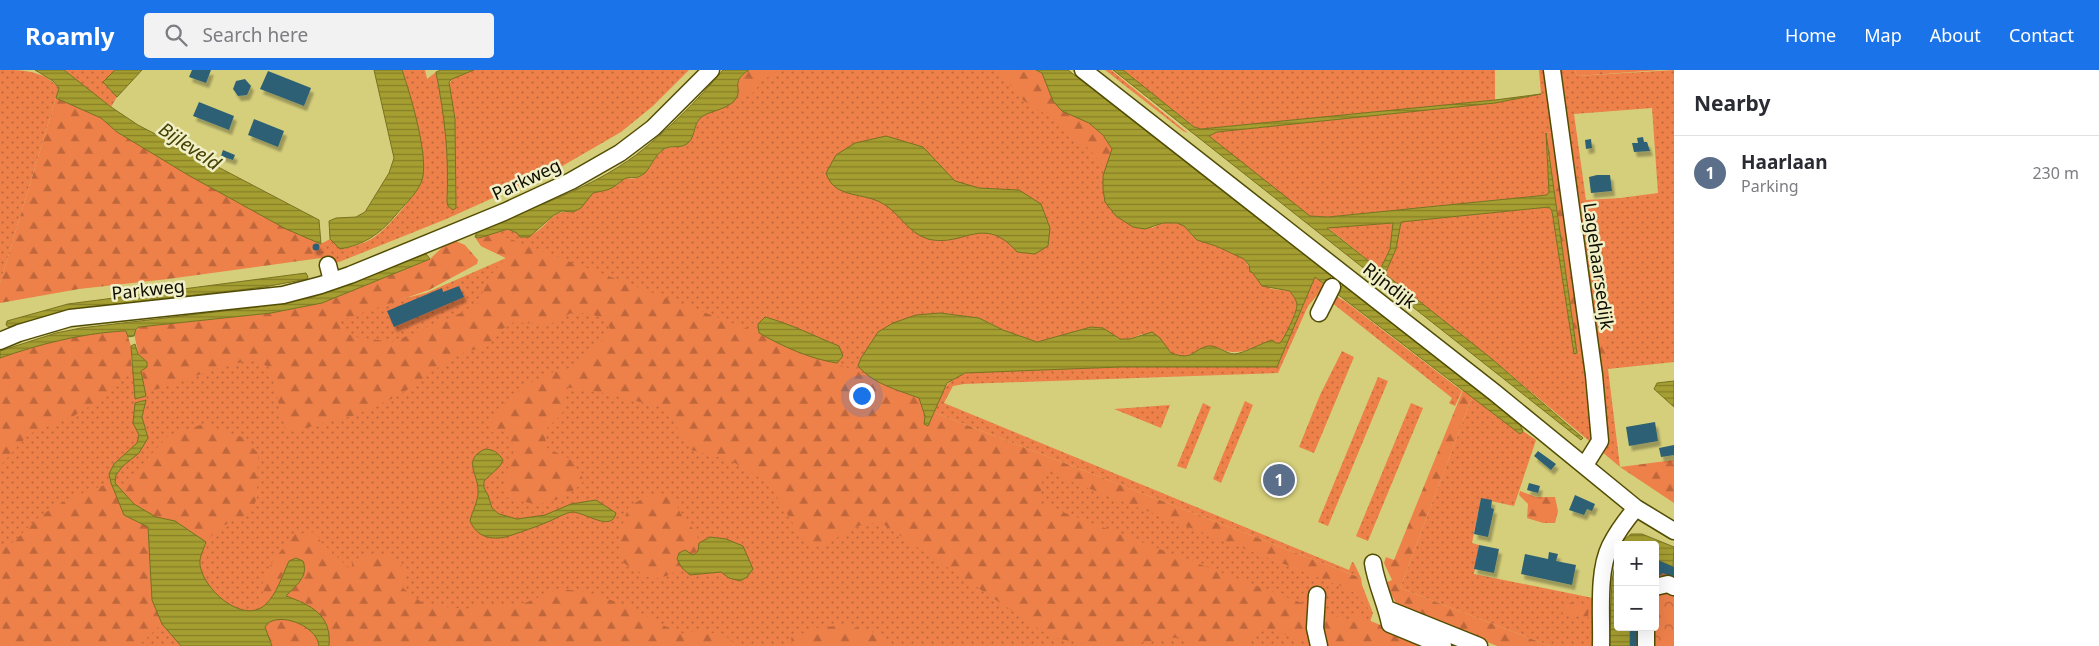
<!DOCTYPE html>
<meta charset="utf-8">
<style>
body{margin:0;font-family:"Noto Sans",sans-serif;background:#f2f2f3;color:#2b2b33}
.controls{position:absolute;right:15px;bottom:15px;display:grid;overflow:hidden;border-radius:5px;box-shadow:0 5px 20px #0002}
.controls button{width:45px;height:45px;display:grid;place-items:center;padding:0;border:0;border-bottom:1px solid #e1e1e2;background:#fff;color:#2b2b33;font:25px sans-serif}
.you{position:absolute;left:861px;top:325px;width:18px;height:18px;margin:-12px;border:4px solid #fff;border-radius:50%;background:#1a73e8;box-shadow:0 0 0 8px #1a73e833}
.badge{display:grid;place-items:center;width:32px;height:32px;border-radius:50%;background:#1a73e8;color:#fff;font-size:16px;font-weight:700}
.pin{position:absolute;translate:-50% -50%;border:2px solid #fff;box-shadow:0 1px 5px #0006}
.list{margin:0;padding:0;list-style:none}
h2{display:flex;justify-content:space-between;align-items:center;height:65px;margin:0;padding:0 20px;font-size:21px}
h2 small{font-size:16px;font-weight:400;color:#7c7c81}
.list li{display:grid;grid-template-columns:32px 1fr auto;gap:15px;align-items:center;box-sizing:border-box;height:75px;padding:0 20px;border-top:1px solid #e1e1e2}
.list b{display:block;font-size:19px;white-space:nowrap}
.list p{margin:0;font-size:16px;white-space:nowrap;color:#7c7c81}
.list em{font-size:16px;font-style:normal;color:#7c7c81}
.icon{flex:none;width:28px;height:28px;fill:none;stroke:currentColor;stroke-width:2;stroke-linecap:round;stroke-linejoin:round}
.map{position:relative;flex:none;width:1674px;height:576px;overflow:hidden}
header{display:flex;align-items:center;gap:30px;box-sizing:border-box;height:70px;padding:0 25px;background:#1a73e8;color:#fff}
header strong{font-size:24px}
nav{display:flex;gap:28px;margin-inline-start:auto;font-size:18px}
.search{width:350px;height:45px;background:#f2f2f3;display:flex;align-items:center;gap:12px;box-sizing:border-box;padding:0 18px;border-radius:5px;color:#7c7c81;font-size:19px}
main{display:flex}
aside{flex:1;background:#fff}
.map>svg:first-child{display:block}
.grass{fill:url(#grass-dots);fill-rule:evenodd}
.forest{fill:url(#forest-firs)}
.park{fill:url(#park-crowns)}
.water{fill:url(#water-rules);stroke:#787222;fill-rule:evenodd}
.building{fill:#2d6174;filter:url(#shadow)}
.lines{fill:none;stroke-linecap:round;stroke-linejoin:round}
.minor-casing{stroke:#524d04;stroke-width:19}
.minor{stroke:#fff;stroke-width:16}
.labels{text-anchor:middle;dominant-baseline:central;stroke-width:5;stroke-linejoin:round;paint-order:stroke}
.street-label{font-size:18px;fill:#0f0d00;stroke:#f0efc6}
.water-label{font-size:19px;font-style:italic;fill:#454104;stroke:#f0efc6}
</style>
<header>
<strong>Roamly</strong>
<div class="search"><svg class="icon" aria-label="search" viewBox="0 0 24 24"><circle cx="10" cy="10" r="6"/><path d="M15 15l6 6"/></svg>Search here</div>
<nav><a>Home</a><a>Map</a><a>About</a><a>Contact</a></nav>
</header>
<main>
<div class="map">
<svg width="1674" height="576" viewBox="0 0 1674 576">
<defs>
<pattern id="grass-dots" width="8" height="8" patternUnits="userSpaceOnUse" patternTransform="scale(1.25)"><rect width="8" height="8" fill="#ee804a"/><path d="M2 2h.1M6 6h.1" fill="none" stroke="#bf673b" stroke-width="1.8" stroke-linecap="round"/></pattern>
<pattern id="forest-firs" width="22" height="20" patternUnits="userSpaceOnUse" patternTransform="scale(1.25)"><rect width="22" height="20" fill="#ee804a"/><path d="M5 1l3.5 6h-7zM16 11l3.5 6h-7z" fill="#bf673b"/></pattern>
<pattern id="park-crowns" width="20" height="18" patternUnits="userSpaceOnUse" patternTransform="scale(1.25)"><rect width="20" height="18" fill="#ee804a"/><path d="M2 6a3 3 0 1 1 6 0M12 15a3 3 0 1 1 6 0" fill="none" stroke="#bf673b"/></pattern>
<pattern id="water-rules" width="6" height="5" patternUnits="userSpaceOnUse" patternTransform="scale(1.25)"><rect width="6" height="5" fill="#a59e31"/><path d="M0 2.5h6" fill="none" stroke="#857f27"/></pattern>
<filter id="shadow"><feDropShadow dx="3" dy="5" stdDeviation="1" flood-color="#0004"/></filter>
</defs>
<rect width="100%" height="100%" fill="#d5cf7b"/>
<path class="grass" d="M0 0C23 0 43 0 59 18L0 213Z
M64 0H115L103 12 117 27 111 37Z
M402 0H425L427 9 436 2 446 57 449 99 447 132 456 138 455 49 448 17 452 9 474 0H689L653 36 621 62 559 98 444 150 339 192 332 193 321 188V174L330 169 340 179C351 177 364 174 373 168 392 155 409 131 422 112L406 12Z
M749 0H1036L1089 53 1152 158 1163 153H1177L1184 156 1197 170 1216 176 1244 189 1256 208 1271 219 1290 221C1293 225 1297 230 1297 236 1296 244 1285 267 1280 273H1276L1272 270C1252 277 1237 289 1217 277L1188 286H1179L1171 283 1166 276 1142 264 1130 269H1120L1109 263 1091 257 1037 272 1003 260 979 248 940 243 925 354 1352 520 1373 543 1366 564 1392 576H0V332L189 282 426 223 506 188 481 176 475 167 479 168 508 159 517 163 520 167C525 166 532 165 536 162 551 152 551 140 573 142L593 123 617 115 624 108C628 108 633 109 636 108 650 105 653 85 665 79 673 75 681 79 687 74 694 67 695 54 701 46Z
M1105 0H1111L1188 63 1183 61Z
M1123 0H1495V30L1201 59 1194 57Z
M1539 0H1575L1577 6 1674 0V292L1608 299 1620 397 1492 289 1385 204 1396 179 1401 152 1549 137 1552 141 1574 284 1586 281 1554 62 1546 63 1549 122 1547 125 1328 147 1310 146 1208 66 1217 62 1495 33 1541 24ZM1652 38 1658 123 1620 128 1586 130 1574 44Z
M1394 153 1390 179 1380 200 1327 157Z
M1315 206 1325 216 1308 236 1278 303 964 314 953 316 944 333 1349 500 1352 492 1354 493 1361 508 933 342C945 316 948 305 978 301L1120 297H1277Z
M1336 226 1346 232 1462 321 1455 336 1449 333 1452 328 1331 232Z
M1342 281 1354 287 1314 383 1299 377 1320 325Z
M1378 307 1388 311 1328 456 1318 452Z
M1472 327 1520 364 1523 361 1536 370 1514 436 1481 429 1472 473 1479 475 1474 504 1593 528 1596 576H1550L1400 518Z
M1245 331 1253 335 1221 413 1213 409Z
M1203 333 1211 337 1186 399 1177 396Z
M1411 333 1423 338 1368 471 1356 466Z
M1170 335 1161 358 1114 339Z"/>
<path class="forest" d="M749 0H779L762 11 752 24 742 29C733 17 738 7 749 0Z
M998 0H1036L1042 3 1046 14 1073 47 1089 53 1103 65 1112 79 1107 95 1104 96 1087 77 1060 58 1050 47 1024 31Z
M1575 0H1661L1577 6Z
M56 28 102 48 117 62 318 173 321 174V188L168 209 79 219 0 233V213Z
M1554 62 1586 281 1577 283 1546 63Z
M494 163 759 263 776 272 865 304 874 310 919 328 925 346V354L928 356 933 342 1361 508 1362 515 1373 543 1351 520 1044 401 1039 433 1349 551 1352 543 1430 576H1319L1262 557 1248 571 1247 576H1189L1181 567 1115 576H1095L1051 567 880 452 858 456 820 477 811 476 804 472 771 417 763 410 730 390 691 380 665 338 599 322 565 317 567 335 561 345 544 361 547 378 572 390 584 411 566 427 537 435 506 427 507 402 515 377 503 361 495 363 488 361C499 331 522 316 551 303 558 300 566 300 573 297 587 290 602 271 610 258L603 248 587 243H571L549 255 514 252 499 261 489 276 465 282 444 293 400 325 356 345 286 363 270 298C265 295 257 290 252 291 218 294 180 314 146 322L134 263 139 257 271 243 322 233 430 189 451 169 465 175 478 190 477 194 429 220 339 251 346 262 355 267 393 272 470 239 478 233 489 207 506 188 481 176 475 167 479 168Z
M1596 208 1608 299 1601 296 1587 221Z
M126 261 131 276 132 302 95 333 72 347 29 364 0 396V288C33 276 91 257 126 261Z
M1463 320 1472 327 1400 518 1550 576H1497L1397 535 1385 513 1392 510 1384 493 1386 487 1394 490Z
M203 354 242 367 258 383 257 427 254 436 246 445 220 457 206 472 175 451 156 447 134 434 119 420 167 367Z
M1674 390V433L1620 397Z
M111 413 124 445 148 456 152 530 162 554 138 576H0V480C19 472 25 457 41 446 62 430 86 421 111 413Z
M1520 421 1536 427H1555L1558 441 1555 453H1543L1527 448 1528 434 1519 425Z
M652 424H672C676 431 678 440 682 446 692 460 701 461 698 481L677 489 682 498C653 515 647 509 621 491L619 465 629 436Z
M315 462 321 472 351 500 353 490 375 483 388 485 400 492 405 503 403 518 425 535 466 539 481 535 525 533 559 519 581 521 627 535 679 564 703 560 729 568 737 576H329L330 568 305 532 286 526C296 515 309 507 303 491H289L273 525 263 536 252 540 251 538 260 532 264 519 262 509 275 488 295 464Z
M1566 532 1589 537 1588 548 1561 544Z
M274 549C291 552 317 553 319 576H272L265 557 267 552Z
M846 555 883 565 891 576H793L791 568 816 558Z"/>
<path class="park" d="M1655 480 1674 488V576H1616L1618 557H1655Z"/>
<path class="water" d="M35 0H64L111 37 138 55 319 150 321 174 286 159 188 105 117 62 101 48 56 28 59 18 53 11Z
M115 0H142L117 27 103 12Z
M374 0H402C410 23 431 92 421 113 415 126 403 136 395 146 379 165 363 175 340 179L330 169 329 151 336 148 356 147 365 142 389 103 394 88Z
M441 0H474L452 9 449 12 455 49 456 138 453 140 448 136 447 132C449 84 445 49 436 2Z
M723 0H749C728 13 745 20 734 31 725 40 713 40 703 46 693 52 696 65 689 72 682 80 672 74 664 79 655 85 652 95 645 103 635 111 632 105 624 109 621 111 618 114 615 116 608 121 601 121 593 123L581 138 573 142 562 141 554 145 529 167H520L517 163 508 159 479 168 475 167 477 162 482 158C534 137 590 119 636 85 668 60 697 31 723 0Z
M1036 0H1068L1324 200 1332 206 1330 208 1341 217 1343 215 1519 353 1523 361 1520 364 1315 207 1277 297H1120L965 303 947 313 928 356 924 354 925 346 919 328C898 320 873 314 858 296L861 288 878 262 893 253 916 245 940 243 979 248 1003 260 1037 272 1091 257 1103 258 1120 269H1130L1152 262 1160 268 1171 283C1194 291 1191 280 1208 276 1218 275 1225 284 1235 284 1244 283 1262 273 1272 270L1276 273H1280C1285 267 1296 244 1297 236 1297 230 1293 226 1290 221L1262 216 1252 202H1250L1249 195 1244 189 1216 176 1197 170 1184 156 1177 153H1163L1145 159 1133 157 1116 146 1105 132 1103 119V106L1112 79 1103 65 1089 53 1062 41 1053 31 1042 3Z
M1113 0H1123L1194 57 1201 59 1495 30 1541 24 1495 33 1217 62 1209 66 1310 146 1328 147 1547 125 1549 122 1546 63 1577 283 1574 284 1552 141 1549 137 1401 152 1396 179 1385 204 1492 289 1583 368 1581 370ZM1393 153 1390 179 1380 200 1327 158Z
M886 66 923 77 955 111 979 118 1019 120 1041 134 1050 158 1048 176 1035 184 1017 182C983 143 964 178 928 169 907 163 899 141 880 132 859 122 834 128 826 103L836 85 855 73Z
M426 184 430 189 322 233 271 243 139 257 136 259 134 266 128 267 126 261H122C79 264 40 274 0 288V281L56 263 81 258 257 237 310 228Z
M306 203 308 207 307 209 264 217 75 239 9 257 6 255 7 251 68 234Z
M765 247C791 254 814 266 839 276L843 286 837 293C810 289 782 276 759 263L758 254Z
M135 274 138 284 147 292V297L141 301 146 326 135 329 131 276Z
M1674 311V337L1654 319 1657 313Z
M146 330 142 347 148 368 139 383 123 396 116 405 115 413 134 434 156 447 175 451 206 472C204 479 199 487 200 494 202 518 242 555 265 535 277 524 282 506 289 491L296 488 303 491C309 507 296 515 286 526 311 535 332 545 329 576H319C317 554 274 540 265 557L272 576H181L162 554 152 530 148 457 124 445 111 413 109 404 114 394 137 373 139 365 133 353 135 333Z
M485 379C494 380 498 382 503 390L500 396 484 411V418L488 425 492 438 499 444 517 449 545 445 571 434 596 430 616 443C612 463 585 442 572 442 565 443 557 448 550 451 536 457 521 462 506 467 490 470 477 467 470 451 472 441 479 431 478 420 478 403 462 390 485 379Z
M1631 464H1642L1674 477 1673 497 1655 489V475H1621L1624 470Z
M710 467 726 469 743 476 753 499 747 507 740 511 729 508 721 502 690 505 682 498 677 489 679 483 685 480 693 485 698 481 699 473Z
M1618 480V557H1630V576H1609L1612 510Z"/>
<path class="building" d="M192 0H211L206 13 189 7Z
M268 1 311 18 304 36 260 19Z
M245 9 251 16 247 25 238 26 233 19 236 11Z
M199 32 234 46 229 60 193 46Z
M254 49 284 61 278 77 248 65Z
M1643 67 1644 72H1647L1650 81 1634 82 1632 73H1638L1637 68Z
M1591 69 1592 78 1586 79 1585 70Z
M223 80 235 85 233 90 221 86Z
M1597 105H1610L1612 121 1591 123 1589 107Z
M312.5 177a3.5 3.5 0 1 1 7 0a3.5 3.5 0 1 1-7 0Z
M459 216 464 227 394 257 387 241 442 218 443 222Z
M1655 352 1658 371 1629 376 1626 357Z
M1674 375V385L1661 387 1659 378Z
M1538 381 1556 394 1551 400 1534 386Z
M1529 413 1540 416 1538 423 1527 420Z
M1575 425 1595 434 1592 441 1587 439 1584 445 1569 440Z
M1481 428 1492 430 1491 438 1494 439 1488 467 1474 464Z
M1479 475 1499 479 1494 503 1474 499Z
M1549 482 1558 484 1556 491 1576 495 1572 515 1521 504 1525 484 1548 489Z
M1655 489 1674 497V508L1663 503 1655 509Z
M1630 557H1639L1638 576H1630Z"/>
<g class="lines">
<g class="minor-casing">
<path id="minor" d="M1083 0 1494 322 1636 438 1674 461
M1552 0 1594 305 1600 371 1585 395
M328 195 332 211
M1319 243 1332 217
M0 271 19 263 70 248 283 225 321 215 350 205 504 142 571 111 620 83 653 58 711 0
M1373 493C1376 514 1386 533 1390 554L1443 576
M1655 517 1668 514 1674 517
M1317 525 1315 558 1319 576
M1387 539 1479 576
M1646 557V576
M1601 576C1602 546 1597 503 1610 476 1617 462 1626 450 1636 438"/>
</g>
<use href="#minor" class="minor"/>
</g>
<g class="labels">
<g class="street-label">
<text transform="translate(526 109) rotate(-25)">Parkweg</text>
<text transform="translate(1599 196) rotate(82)">Lagehaarsedijk</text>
<text transform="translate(1390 215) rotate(38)">Rijndijk</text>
<text transform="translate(148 219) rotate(-6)">Parkweg</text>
</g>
<g class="water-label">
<text transform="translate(190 76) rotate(34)">Bijleveld</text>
</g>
</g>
</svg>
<div class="controls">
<button>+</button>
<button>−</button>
</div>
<div class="you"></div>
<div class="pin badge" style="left:1279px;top:410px;background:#5c6f8a">1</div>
</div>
<aside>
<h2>Nearby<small></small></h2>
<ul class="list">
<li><span class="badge" style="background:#5c6f8a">1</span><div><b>Haarlaan</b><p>Parking</p></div><em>230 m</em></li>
</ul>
</aside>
</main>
